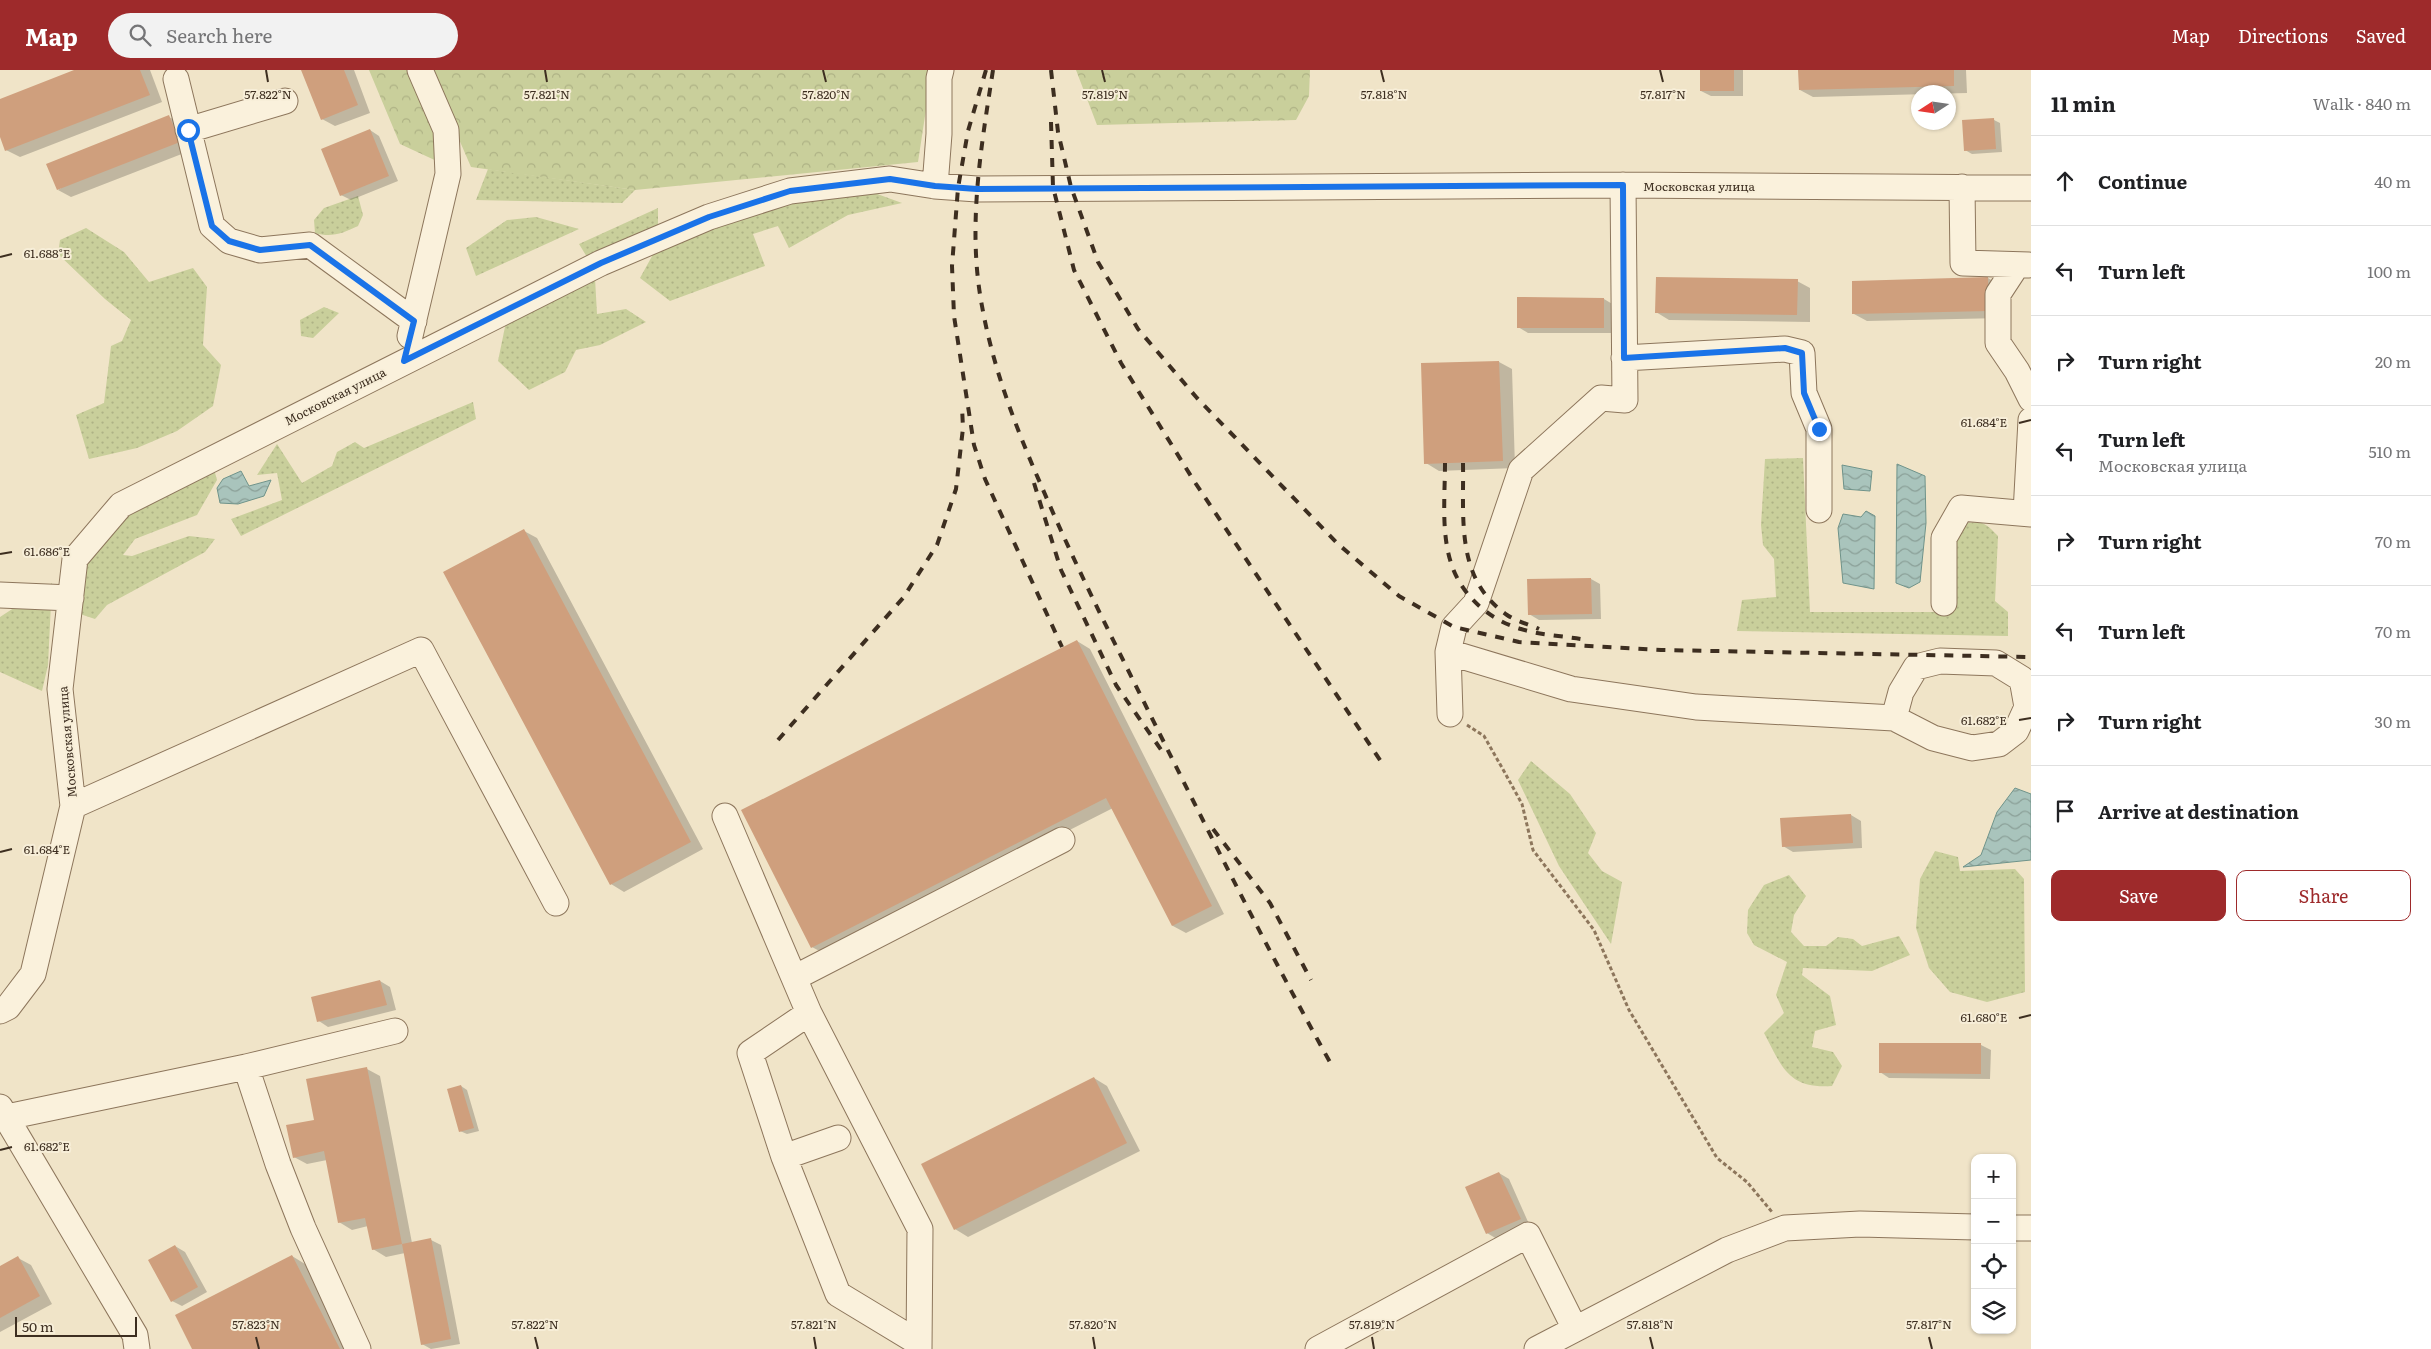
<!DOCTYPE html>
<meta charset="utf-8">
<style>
body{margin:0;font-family:Literata,serif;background:#f2f2f2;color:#202124}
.controls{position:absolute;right:15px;bottom:15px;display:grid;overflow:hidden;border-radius:10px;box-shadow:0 1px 4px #0004}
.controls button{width:45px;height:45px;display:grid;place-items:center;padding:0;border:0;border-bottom:1px solid #e0e0e0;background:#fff;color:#202124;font:25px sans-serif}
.compass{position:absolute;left:1911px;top:15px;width:45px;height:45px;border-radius:50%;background:#fff;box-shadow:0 1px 4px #0004;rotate:258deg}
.scale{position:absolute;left:15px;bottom:12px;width:122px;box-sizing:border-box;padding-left:5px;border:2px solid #3d2e20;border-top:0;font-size:14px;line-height:18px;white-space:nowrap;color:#3d2e20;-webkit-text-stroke:4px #f7eed8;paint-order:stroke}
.stop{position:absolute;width:15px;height:15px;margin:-11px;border:4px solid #1a73e8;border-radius:50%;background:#fff}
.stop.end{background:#1a73e8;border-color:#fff;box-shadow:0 1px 5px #0008}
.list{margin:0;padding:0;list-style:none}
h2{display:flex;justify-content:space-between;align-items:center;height:65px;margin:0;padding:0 20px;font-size:21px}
h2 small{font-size:16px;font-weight:400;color:#757577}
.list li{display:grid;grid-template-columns:32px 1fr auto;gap:15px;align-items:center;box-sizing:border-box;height:90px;padding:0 20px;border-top:1px solid #e0e0e0}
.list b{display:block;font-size:19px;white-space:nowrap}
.list p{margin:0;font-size:16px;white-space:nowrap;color:#757577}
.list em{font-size:16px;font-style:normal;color:#757577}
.actions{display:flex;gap:10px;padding:15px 20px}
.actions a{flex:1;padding:11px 0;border:1px solid #9e2a2b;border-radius:10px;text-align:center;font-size:18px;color:#9e2a2b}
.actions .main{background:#9e2a2b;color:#fff}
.icon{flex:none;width:28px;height:28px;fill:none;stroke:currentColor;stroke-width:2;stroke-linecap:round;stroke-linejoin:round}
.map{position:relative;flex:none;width:2031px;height:1279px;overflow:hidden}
header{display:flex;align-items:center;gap:30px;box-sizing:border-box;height:70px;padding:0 25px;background:#9e2a2b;color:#fff}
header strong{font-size:24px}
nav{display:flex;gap:28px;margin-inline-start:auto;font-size:18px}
.search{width:350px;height:45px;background:#f2f2f2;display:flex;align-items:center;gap:12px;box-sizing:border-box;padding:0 18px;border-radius:28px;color:#757577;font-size:19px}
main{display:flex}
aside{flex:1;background:#fff}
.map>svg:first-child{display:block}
.grass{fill:url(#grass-dots)}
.forest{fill:url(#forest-crowns)}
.water{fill:url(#water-waves);stroke:#6f938a}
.shadow{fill:#0003}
.building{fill:#cf9f7d}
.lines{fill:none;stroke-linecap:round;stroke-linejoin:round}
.minor-casing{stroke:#8d765c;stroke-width:27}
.path{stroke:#8d765c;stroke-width:3;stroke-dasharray:4 2.5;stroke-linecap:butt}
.minor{stroke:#faf1dc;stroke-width:25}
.rail{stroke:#3d2e20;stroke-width:4;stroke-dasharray:9 9;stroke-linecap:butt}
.route{stroke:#1a73e8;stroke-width:6}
.ticks{fill:none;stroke:#3d2e20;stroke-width:2}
.labels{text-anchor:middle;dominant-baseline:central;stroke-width:4;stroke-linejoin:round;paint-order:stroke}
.street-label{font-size:12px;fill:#3d2e20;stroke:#f7eed8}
.ticks-label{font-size:12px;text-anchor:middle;fill:#3d2e20;stroke:#f7eed8;stroke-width:4;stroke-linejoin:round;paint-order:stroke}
</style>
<header>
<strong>Map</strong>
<div class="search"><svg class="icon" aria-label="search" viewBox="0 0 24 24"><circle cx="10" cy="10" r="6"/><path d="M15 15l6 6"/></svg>Search here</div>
<nav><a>Map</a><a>Directions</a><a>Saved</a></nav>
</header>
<main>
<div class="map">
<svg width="2031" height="1279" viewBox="0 0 2031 1279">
<defs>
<pattern id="grass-dots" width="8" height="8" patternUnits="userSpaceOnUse" patternTransform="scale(1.25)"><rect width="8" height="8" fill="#c9cf9b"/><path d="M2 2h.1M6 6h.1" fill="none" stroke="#aeb285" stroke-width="1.8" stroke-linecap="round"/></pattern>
<pattern id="forest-crowns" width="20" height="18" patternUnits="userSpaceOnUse" patternTransform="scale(1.25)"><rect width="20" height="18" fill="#c9cf9b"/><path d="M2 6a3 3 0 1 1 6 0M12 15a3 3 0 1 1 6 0" fill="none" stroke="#aeb285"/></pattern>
<pattern id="water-waves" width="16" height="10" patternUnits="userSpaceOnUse" patternTransform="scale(1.25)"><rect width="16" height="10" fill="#a9c4bc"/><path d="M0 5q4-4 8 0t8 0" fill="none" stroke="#8ba098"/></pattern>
</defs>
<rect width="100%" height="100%" fill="#f0e4c8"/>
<path class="grass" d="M488 99 635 120 622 133 476 130Z
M869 121 902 133 848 145 789 178 778 156 753 164 765 196 670 231 640 208 656 179 811 125Z
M358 126 363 145 358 156C343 163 332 168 315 163L314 150 324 138Z
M658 138V157L587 187 579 174Z
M536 147 579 159 476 206 466 178 507 150Z
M86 158 124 182 149 212 193 198 207 217 203 275 221 295 213 336 177 361 137 378 89 389 76 345 104 333 111 276 122 271 131 250 105 229 58 184 60 170Z
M595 208 597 244 626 239 646 252 600 275 576 280 565 302 529 320 498 291 506 252Z
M324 237 339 243 313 268 301 266 300 250Z
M473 332 476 349 241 466 231 449 282 430 277 403 257 405 277 374 302 413 332 396 337 382 355 372 364 378Z
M1803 388 1810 542H1950L1954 469 1962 454C1981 450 1985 452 1998 466L1995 531 2008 542V566L1737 561 1742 530 1776 527 1774 489 1763 475 1761 455 1765 389Z
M214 399 217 410 197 445 135 469 123 485 132 486 189 466 215 469 205 482 107 535 95 549 74 542 86 491 101 464 163 424Z
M52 513 48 595 42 621 0 602V547Z
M1531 691 1570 724 1596 763 1588 783 1602 801 1622 812 1611 874 1559 796 1518 710Z
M1935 781 1958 787 1960 801 2015 799 2024 809 2025 922 1987 932 1950 922 1929 898 1916 858 1920 809Z
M1789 805 1806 826 1794 845 1791 862 1804 876H1826L1838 867 1853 869 1862 876 1899 866 1910 885 1872 901 1803 898 1802 905 1830 926 1836 955 1815 961 1812 977 1833 982 1842 996 1832 1016C1788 1019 1782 997 1764 963L1784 943 1776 925 1787 892 1754 875 1747 863 1748 840 1764 815Z"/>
<path class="forest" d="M369 0H417L440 58 441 93 400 74Z
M429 0H932L918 92 635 120 471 97Z
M1076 0H1310L1309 26 1296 50 1097 55Z"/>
<path class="water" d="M1897 394 1925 406 1926 453 1920 512 1909 518 1896 513Z
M1842 395 1872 401 1870 421 1844 419Z
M241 401 249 416 271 410 264 426 238 434 220 433 217 418 223 409Z
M1866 441 1875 446 1874 519 1843 513 1838 458 1843 444 1861 447Z
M2015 718 2031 724V790L1963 797 1981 785 1997 742Z"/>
<path class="shadow" d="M78 0H150L162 32 20 87 6 80 0 63V30Z
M303 0H354L370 43 335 56 322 49Z
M1701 0H1743V26H1711L1701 21Z
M1800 0H1966L1967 23 1813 27 1800 20Z
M169 47 182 54 192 80 71 127 58 120Z
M1994 50 2000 53 2002 82 1972 84 1965 80Z
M370 60 379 66 398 111 351 130 341 125Z
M1988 208 2001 216 2002 248 1867 251 1854 244 1853 212Z
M1797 211 1810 218V252L1669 250 1656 242Z
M1519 229H1604L1614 235V263H1528L1518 257Z
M1499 292 1512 299 1515 398 1439 401 1426 393Z
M524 461 537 468 703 779 624 822 611 814Z
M1591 509 1600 514 1601 549 1539 550 1529 544Z
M1077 571 1090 579 1224 844 1186 863 1173 856 1113 738 825 884 812 877Z
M1851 745 1861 751 1862 778 1793 782 1783 776 1782 749Z
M380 911 390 917 396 940 328 957 319 951Z
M1981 975 1991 980 1990 1009 1889 1008 1880 1002Z
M367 999 380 1006 412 1173 431 1170 441 1175 460 1274 431 1279 422 1274 405 1183 386 1187 373 1179 368 1156 352 1160 339 1152 327 1090 307 1094 294 1087 316 1051Z
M1094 1008 1107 1016 1140 1081 968 1167 955 1159Z
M461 1016 467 1020 479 1061 467 1064 460 1061Z
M1499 1103 1509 1109 1529 1154 1497 1169 1487 1163 1467 1118Z
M175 1176 185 1182 207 1222 182 1236 172 1231Z
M292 1186 305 1194 349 1279H194Z
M18 1188 31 1195 52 1234 0 1262V1197Z"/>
<path class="building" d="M74 0H140L150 25 5 81 0 67V29Z
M301 0H344L358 35 321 50Z
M1700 0H1734V21H1700Z
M1798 0H1954V16L1799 20Z
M169 45 180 72 57 120 46 94Z
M1994 48 1996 79 1964 81 1962 50Z
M370 59 389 106 340 126 321 79Z
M1656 207 1798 209 1797 245 1655 243Z
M1988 207 1989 241 1852 244V211Z
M1517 227 1604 228V258H1517Z
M1499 291 1503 391 1424 394 1421 293Z
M524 459 691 772 610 815 443 502Z
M1591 508 1592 544 1528 545 1527 509Z
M1077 570 1212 836 1172 856 1106 728 811 878 741 740Z
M1851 744 1853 773 1782 777 1780 748Z
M380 910 387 935 317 952 311 927Z
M1879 973H1981V1004L1879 1003Z
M367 997 402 1174 372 1180 365 1148 338 1153 324 1081 293 1088 286 1055 314 1050 306 1009Z
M1094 1007 1127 1073 954 1160 921 1094Z
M461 1015 474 1058 459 1062 447 1019Z
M1499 1102 1521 1149 1486 1164 1465 1117Z
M431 1168 451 1269 421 1275 402 1174Z
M175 1175 198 1217 171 1232 148 1190Z
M292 1185 340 1279H192L175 1245Z
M18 1186 40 1226 0 1248V1196Z"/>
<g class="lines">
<g class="minor-casing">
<path id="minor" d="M176 9 212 156 229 171 260 180 310 175 414 251
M188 60 285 31
M935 116 939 64V8L941 0
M1962 117 1963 193 2029 195
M2017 195 1998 224V273L2017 301 2031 329
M410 266 448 104 446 60 420 0
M1624 288 1785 279 1802 283 1804 323 1819 359V440
M2026 443 2031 350
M0 525 71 528
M1944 533V468L1961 438 2031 444
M1448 582 1571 619 1696 637 1894 648 1933 668 1972 678 1999 674 2016 661 2027 637 2022 609 1996 593 1940 591 1916 597 1901 622 1894 648
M1450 644 1448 582 1454 557 1476 533 1521 400 1601 328 1625 330 1623 115
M73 736 421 580 556 833
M725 746 809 943 920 1159 919 1279
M794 908 1062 770
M0 941 8 937 33 904 73 736 60 619 75 489 121 435 601 193 709 147 790 121 890 109 935 116 977 119 1623 115 2031 118
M809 943 750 983 784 1087 838 1224 919 1273
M246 997 278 1094 303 1158 358 1279
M0 1037 135 1265 137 1279
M7 1047 246 997 395 961
M784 1087 838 1068
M2012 1158H2031
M1318 1279 1528 1165 1575 1259
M1537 1279 1727 1180 1785 1158 1860 1154 1975 1157"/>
</g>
<path class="path" d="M1467 655 1484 666 1505 703 1522 734 1533 780 1594 860 1629 940 1717 1088 1747 1112 1772 1142"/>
<use href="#minor" class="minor"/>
<path class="rail" d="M986 0 968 61 958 118 952 196 954 246 974 375 985 409 1062 577
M993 0C981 78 967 157 982 236 993 298 1016 358 1041 415 1069 481 1101 546 1133 610 1197 739 1261 868 1331 994
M1051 0 1058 62 1071 117 1098 192 1138 259 1197 328 1338 474 1399 526 1454 557 1519 572 1661 580 2031 587
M1051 52 1053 117 1074 200 1121 293 1194 411 1382 693
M1445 393C1445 425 1441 462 1451 493 1461 525 1489 550 1521 559 1540 565 1562 566 1581 569
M1463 393C1464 448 1455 509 1507 545 1516 551 1528 554 1539 559
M1034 413 1061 500 1116 615 1164 684
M778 670 903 528 937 475 956 419 963 358 962 337
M1213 759 1270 833 1311 910"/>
</g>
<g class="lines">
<path class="route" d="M188 60 212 156 229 171 260 180 310 175 414 251 404 291 601 193 709 147 790 121 890 109 935 116 977 119 1623 115 1624 288 1785 278 1802 283 1804 323 1819 359"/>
</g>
<path class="ticks" d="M266 0 268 12M545 0 547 12M823 0 826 12M1102 0 1105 12M1381 0 1384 12M1660 0 1663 12M0 187 12 184M2019 353 2031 350M0 484 12 482M2019 650 2031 648M0 782 12 779M2019 948 2031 945M0 1080 12 1077M256 1267 259 1279M535 1267 538 1279M814 1267 816 1279M1093 1267 1095 1279M1372 1267 1374 1279M1650 1267 1653 1279M1929 1267 1932 1279"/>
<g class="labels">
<g class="street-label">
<text x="1699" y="116">Московская улица</text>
<text transform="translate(335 326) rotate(-27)">Московская улица</text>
<text transform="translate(67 672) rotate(-95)">Московская улица</text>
</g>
</g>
<g class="ticks-label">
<text x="268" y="29">57.822°N</text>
<text x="547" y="29">57.821°N</text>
<text x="826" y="29">57.820°N</text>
<text x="1105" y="29">57.819°N</text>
<text x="1384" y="29">57.818°N</text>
<text x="1663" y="29">57.817°N</text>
<text x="47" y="188">61.688°E</text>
<text x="1984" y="357">61.684°E</text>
<text x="47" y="486">61.686°E</text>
<text x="1984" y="655">61.682°E</text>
<text x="47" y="784">61.684°E</text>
<text x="1984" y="952">61.680°E</text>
<text x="47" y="1081">61.682°E</text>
<text x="256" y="1259">57.823°N</text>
<text x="535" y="1259">57.822°N</text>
<text x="814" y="1259">57.821°N</text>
<text x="1093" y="1259">57.820°N</text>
<text x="1372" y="1259">57.819°N</text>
<text x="1650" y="1259">57.818°N</text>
<text x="1929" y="1259">57.817°N</text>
</g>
</svg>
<div class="controls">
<button>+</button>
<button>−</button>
<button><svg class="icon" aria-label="locate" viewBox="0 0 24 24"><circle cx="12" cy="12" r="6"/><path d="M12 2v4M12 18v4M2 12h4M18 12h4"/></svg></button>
<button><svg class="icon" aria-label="layers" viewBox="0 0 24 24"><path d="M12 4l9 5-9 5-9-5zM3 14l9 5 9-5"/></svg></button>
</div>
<svg class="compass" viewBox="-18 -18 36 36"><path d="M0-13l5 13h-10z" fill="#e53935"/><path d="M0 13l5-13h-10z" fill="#757577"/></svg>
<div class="scale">50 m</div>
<div class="stop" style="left:188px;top:60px"></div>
<div class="stop end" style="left:1819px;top:359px"></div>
</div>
<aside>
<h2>11 min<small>Walk · 840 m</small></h2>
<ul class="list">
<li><svg class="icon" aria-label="ahead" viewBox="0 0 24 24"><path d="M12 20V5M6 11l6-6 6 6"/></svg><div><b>Continue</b></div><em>40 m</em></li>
<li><svg class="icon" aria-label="left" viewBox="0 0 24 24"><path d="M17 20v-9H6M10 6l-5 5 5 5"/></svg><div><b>Turn left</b></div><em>100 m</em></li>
<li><svg class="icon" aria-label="right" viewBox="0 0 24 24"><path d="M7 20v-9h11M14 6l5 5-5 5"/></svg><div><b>Turn right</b></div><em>20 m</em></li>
<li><svg class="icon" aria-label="left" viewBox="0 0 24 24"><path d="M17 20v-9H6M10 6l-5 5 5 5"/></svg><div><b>Turn left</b><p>Московская улица</p></div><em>510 m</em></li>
<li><svg class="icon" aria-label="right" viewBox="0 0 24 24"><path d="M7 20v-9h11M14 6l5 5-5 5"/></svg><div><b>Turn right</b></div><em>70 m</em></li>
<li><svg class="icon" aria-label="left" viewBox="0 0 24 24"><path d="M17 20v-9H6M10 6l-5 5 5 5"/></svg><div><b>Turn left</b></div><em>70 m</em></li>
<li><svg class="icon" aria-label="right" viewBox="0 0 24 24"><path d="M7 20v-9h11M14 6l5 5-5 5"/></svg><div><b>Turn right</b></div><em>30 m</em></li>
<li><svg class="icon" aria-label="arrive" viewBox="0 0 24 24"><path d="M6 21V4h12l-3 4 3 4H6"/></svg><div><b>Arrive at destination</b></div></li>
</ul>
<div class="actions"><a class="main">Save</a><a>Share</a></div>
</aside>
</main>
